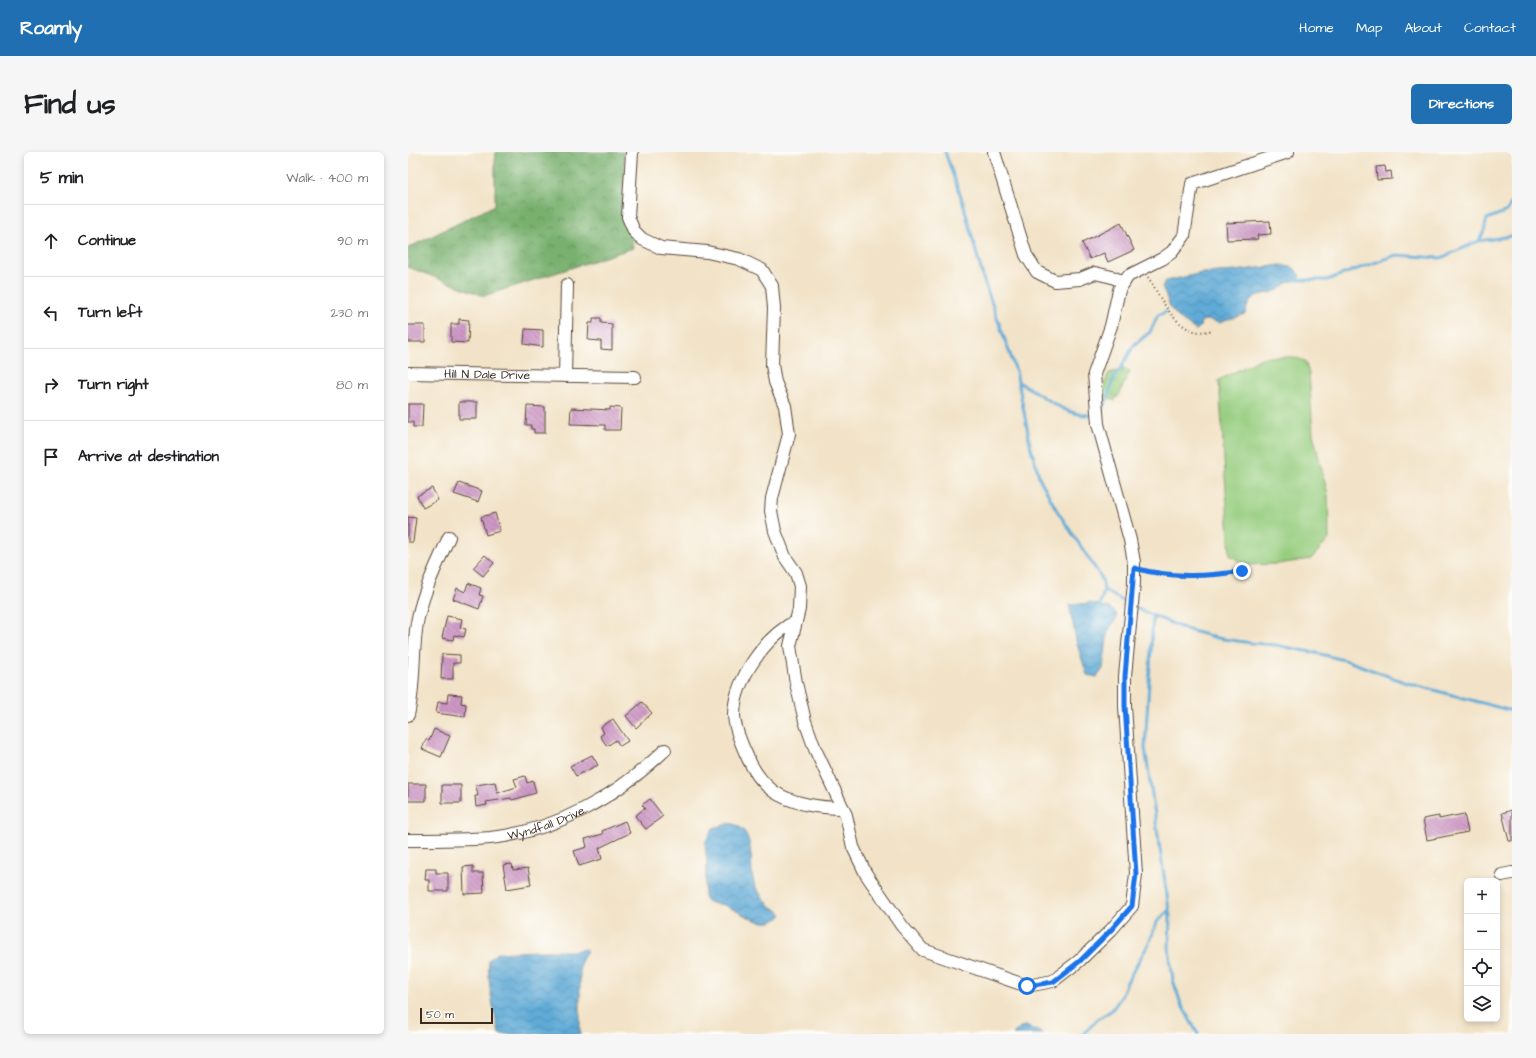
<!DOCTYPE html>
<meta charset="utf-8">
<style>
body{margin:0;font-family:"Architects Daughter",sans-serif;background:#f6f6f6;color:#202124}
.controls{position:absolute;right:12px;bottom:12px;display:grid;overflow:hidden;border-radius:6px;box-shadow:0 2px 6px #0003}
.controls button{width:36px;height:36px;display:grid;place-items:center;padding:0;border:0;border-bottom:1px solid #e0e0e0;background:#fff;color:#202124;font:20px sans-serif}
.scale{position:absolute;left:12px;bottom:10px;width:73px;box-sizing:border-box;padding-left:4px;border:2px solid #3b2a1e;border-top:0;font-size:11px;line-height:14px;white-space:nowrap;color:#3b2a1e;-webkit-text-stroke:3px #fdfcf7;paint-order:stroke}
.stop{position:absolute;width:12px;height:12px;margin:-9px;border:3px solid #1a73e8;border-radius:50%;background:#fff}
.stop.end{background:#1a73e8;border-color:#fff;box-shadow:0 1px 4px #0008}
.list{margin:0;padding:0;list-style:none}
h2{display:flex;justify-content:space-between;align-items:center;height:52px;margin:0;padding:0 16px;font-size:17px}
h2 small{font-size:13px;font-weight:400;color:#757577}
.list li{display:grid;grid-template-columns:26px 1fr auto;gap:12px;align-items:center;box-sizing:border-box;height:72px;padding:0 16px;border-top:1px solid #e0e0e0}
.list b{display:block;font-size:15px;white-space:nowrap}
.list em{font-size:13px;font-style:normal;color:#757577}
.icon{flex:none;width:22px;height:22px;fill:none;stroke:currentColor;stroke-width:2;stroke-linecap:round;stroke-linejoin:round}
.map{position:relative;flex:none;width:1104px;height:882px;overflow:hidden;border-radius:6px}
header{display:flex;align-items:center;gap:24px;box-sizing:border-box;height:56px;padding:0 20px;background:#1f6fb2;color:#fff}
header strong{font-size:19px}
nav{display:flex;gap:22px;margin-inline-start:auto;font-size:14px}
.intro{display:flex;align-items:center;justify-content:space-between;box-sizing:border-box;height:96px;padding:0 24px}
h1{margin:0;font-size:28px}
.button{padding:10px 18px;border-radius:6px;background:#1f6fb2;color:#fff;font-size:14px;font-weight:700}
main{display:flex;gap:24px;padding:0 24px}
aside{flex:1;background:#fff;border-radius:6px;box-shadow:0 2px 6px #0003}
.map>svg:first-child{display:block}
.forest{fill:url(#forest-crowns);stroke:#5a6d46}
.wetland{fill:url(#wetland-marsh);stroke:#687c4e}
.pitch{fill:#96cd7f;stroke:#687c4e}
.water{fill:url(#water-waves);stroke:#4d6a7a}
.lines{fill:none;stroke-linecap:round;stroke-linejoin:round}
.stream{stroke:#5faad7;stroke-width:3}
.building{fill:url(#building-back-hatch)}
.minor-casing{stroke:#564638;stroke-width:14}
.path{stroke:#564638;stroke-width:2;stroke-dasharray:1 3;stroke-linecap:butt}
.minor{stroke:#fff;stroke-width:12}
.route{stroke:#1a73e8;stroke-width:5}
.labels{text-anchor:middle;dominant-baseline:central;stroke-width:3;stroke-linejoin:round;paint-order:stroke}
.street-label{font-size:12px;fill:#3b2a1e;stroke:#fdfcf7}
</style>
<header>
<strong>Roamly</strong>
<nav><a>Home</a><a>Map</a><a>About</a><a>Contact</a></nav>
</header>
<div class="intro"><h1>Find us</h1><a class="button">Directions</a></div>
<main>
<aside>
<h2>5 min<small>Walk · 400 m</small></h2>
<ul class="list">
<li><svg class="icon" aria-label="ahead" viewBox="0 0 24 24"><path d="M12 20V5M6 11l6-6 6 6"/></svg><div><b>Continue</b></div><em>90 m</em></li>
<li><svg class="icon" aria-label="left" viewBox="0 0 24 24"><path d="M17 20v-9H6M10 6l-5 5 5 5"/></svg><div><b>Turn left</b></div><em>230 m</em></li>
<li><svg class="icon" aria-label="right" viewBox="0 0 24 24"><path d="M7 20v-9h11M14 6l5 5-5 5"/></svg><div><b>Turn right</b></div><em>80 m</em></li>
<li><svg class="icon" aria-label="arrive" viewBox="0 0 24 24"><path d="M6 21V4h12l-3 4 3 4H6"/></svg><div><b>Arrive at destination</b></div></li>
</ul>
</aside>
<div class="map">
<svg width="1104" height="882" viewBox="0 0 1104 882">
<defs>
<pattern id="forest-crowns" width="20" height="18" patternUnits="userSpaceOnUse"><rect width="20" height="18" fill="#78b06e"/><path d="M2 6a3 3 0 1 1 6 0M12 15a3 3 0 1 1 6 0" fill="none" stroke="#648f5a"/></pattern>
<pattern id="wetland-marsh" width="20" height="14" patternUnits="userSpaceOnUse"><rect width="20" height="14" fill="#96cd7f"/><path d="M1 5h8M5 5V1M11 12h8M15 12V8" fill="none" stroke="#82b06d"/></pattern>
<pattern id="water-waves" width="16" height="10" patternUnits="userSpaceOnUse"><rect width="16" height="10" fill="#5faad7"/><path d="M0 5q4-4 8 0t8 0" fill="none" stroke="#508bae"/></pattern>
<pattern id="building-back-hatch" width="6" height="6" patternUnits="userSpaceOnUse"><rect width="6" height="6" fill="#ce98c6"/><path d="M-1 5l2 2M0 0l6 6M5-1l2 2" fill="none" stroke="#a87ca0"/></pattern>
</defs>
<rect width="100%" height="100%" fill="#fdfcf7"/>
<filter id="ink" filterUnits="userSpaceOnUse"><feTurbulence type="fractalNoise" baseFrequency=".025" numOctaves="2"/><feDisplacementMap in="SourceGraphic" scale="8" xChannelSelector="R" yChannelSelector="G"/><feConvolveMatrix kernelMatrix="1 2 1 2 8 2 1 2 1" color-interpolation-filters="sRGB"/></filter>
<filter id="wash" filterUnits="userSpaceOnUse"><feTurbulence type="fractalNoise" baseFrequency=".012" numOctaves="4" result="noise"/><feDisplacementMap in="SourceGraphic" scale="16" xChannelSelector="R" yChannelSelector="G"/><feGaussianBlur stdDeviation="0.9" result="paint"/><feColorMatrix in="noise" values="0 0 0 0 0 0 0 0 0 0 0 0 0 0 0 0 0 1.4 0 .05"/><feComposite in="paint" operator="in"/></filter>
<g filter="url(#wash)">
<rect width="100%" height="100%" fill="#f2e3c8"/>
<path class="forest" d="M87 0H215L225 96 76 144 0 115V96L87 53Z"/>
<path class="wetland" d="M717 217 722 219 712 241 706 249 695 242 697 230 701 221Z"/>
<path class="pitch" d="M856 205H886L897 209 901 221 905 282 920 343 921 387 903 407 870 412 837 413 822 403 811 228Z"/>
<path class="water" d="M873 113 886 116 892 124 889 128C876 130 879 133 870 138 853 146 844 136 837 162L811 171 800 168 793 169 792 175 788 178 773 168 763 157 754 134 758 129 794 121 827 119Z
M682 451 701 456 709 462 708 467 700 479 695 517 689 525 679 523 669 492 661 453Z
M322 671C352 677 338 716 348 736 352 741 358 751 364 755 368 758 371 758 374 762 361 783 330 758 316 753 308 751 302 753 296 746L299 711 297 691 305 676Z
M177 797 179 798 172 812V882H91C86 858 79 833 81 808L89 801 128 799H166Z
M618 874 636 882H605L612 875Z"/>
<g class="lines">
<path class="stream" d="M537 0 555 51 576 129 608 219 623 296 632 327 648 357 693 425C699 441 694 443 690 457
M1071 89 1104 84
M886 128H919L988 103 1033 106 1071 89 1076 79 1079 67 1099 59 1104 50
M610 230C635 242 654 264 684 263
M693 258 698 251 706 225 713 216 726 193 742 180 750 163 758 160
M696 438 720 452
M727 456 777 477 809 486 843 491 867 493 908 501 940 509 996 530 1104 559
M745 464 737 596 762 764 761 797 765 828 773 852 790 882
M675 882 690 867 704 858 713 845 719 830 741 791 749 770 761 758"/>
</g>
<g id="blocks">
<path class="building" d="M977 14 978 20 983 19 984 27 969 28 968 15Z
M862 69 863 82 849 83 850 87 819 88 818 71Z
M713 71 726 98 700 110 696 101 682 107 674 91Z
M185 166H193V171L204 172V198L193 197V189L180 188 181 171H185Z
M51 167 61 168 60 191 43 190V172H51Z
M0 173H17V190H0Z
M117 177 135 178V195L116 192Z
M51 250H69V267H51Z
M0 252H15L14 275H5V270H0Z
M119 254 137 255V281H126V277H123V273H118Z
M202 255 213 256 212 278H197V273L162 272 163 256 202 258Z
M51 331 74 339 70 350 46 342Z
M24 336 30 348 15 356 9 344Z
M87 361 92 379 78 383 73 365Z
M0 365 8 366 5 390H0Z
M77 403 86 411 75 424 65 416Z
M60 431 73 436 71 443 75 444 71 457 45 447 49 436 57 440Z
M39 464 54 467 52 476 58 477 56 485 46 483 45 488 34 486Z
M34 502 52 503V511H45V527H33Z
M40 542 54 543 53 551 58 552 57 565 28 561 30 550 39 551Z
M234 550 244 561 228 576 218 564Z
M205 567 220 589 212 594 208 588 199 594 192 584 196 581 193 575Z
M26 577 42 584 33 605 14 597 18 587 21 589Z
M184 603 190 613 168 624 162 614Z
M117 624 119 631 125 629 128 641 104 648 103 646 78 650 79 653 68 655 67 644H70L68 633 87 630 89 641 109 635 106 627Z
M0 632H18V649H0Z
M34 633H53V651H34Z
M242 647 255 664 238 677 227 664 237 656 234 653Z
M1104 658V689H1101L1094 661Z
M1056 662 1060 680 1019 688 1015 667 1031 664V667Z
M217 669 222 681 191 696 194 707 171 714 166 699 179 695 177 687 195 682 194 679Z
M104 712 105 718 120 716 123 733 99 737 95 713Z
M65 714V721H75L76 741 56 742 55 715Z
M18 717H28V721H40V739H21V728H17Z"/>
</g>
</g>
<g filter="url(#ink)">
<use href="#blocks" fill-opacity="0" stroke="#564638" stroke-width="1"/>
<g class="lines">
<g class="minor-casing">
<g id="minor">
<path d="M224 0 220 65 226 79 234 87 253 96 299 100 331 107 354 118 364 134 366 156 364 213 367 230 377 254 381 282 364 346 363 359 367 379 377 405 388 421 392 434 391 457 382 494 388 531 397 569 407 597 438 663 445 695 458 722 494 774 515 798 619 834 645 829 671 809 703 778 724 754 728 722 717 554V524L726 431V410L722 388 690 272 686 222 703 174 711 138 716 130 720 124 754 107 764 100 776 84 784 32 880 0"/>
<path d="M586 0 618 103 629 120 647 129 672 127 687 121 704 125 716 130"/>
<path id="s1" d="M0 221 227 225"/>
<path d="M157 224 159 133"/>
<path d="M388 469C358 484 327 527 326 562 326 574 333 591 338 602 344 616 353 630 365 639 383 652 413 656 435 656"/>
<path d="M0 563C7 533 4 502 9 471 14 441 29 413 41 385"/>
<path id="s2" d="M0 688C27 688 55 688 82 686 149 679 209 644 257 598"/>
<path d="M1094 723 1104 721"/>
</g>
</g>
<path class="path" d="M740 125C755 149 771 189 805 178
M736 419C769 427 801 425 834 419"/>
<use href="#minor" class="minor"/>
</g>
</g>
<g class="lines" filter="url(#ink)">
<path class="route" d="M619 834 645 830 672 809 703 778 724 754 728 722 717 554V524L726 416C763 426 797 425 834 419"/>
</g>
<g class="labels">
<g class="street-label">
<text stroke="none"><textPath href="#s1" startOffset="79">Hill N Dale Drive</textPath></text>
<text stroke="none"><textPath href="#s2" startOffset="140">Wyndfall Drive</textPath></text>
</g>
</g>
</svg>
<div class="controls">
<button>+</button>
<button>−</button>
<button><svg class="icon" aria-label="locate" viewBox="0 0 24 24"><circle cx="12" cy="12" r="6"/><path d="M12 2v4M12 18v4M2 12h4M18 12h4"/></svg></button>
<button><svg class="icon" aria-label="layers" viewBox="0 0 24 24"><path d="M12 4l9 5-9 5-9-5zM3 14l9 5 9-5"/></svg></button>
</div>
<div class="scale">50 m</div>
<div class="stop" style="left:619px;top:834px"></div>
<div class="stop end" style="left:834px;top:419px"></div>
</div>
</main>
